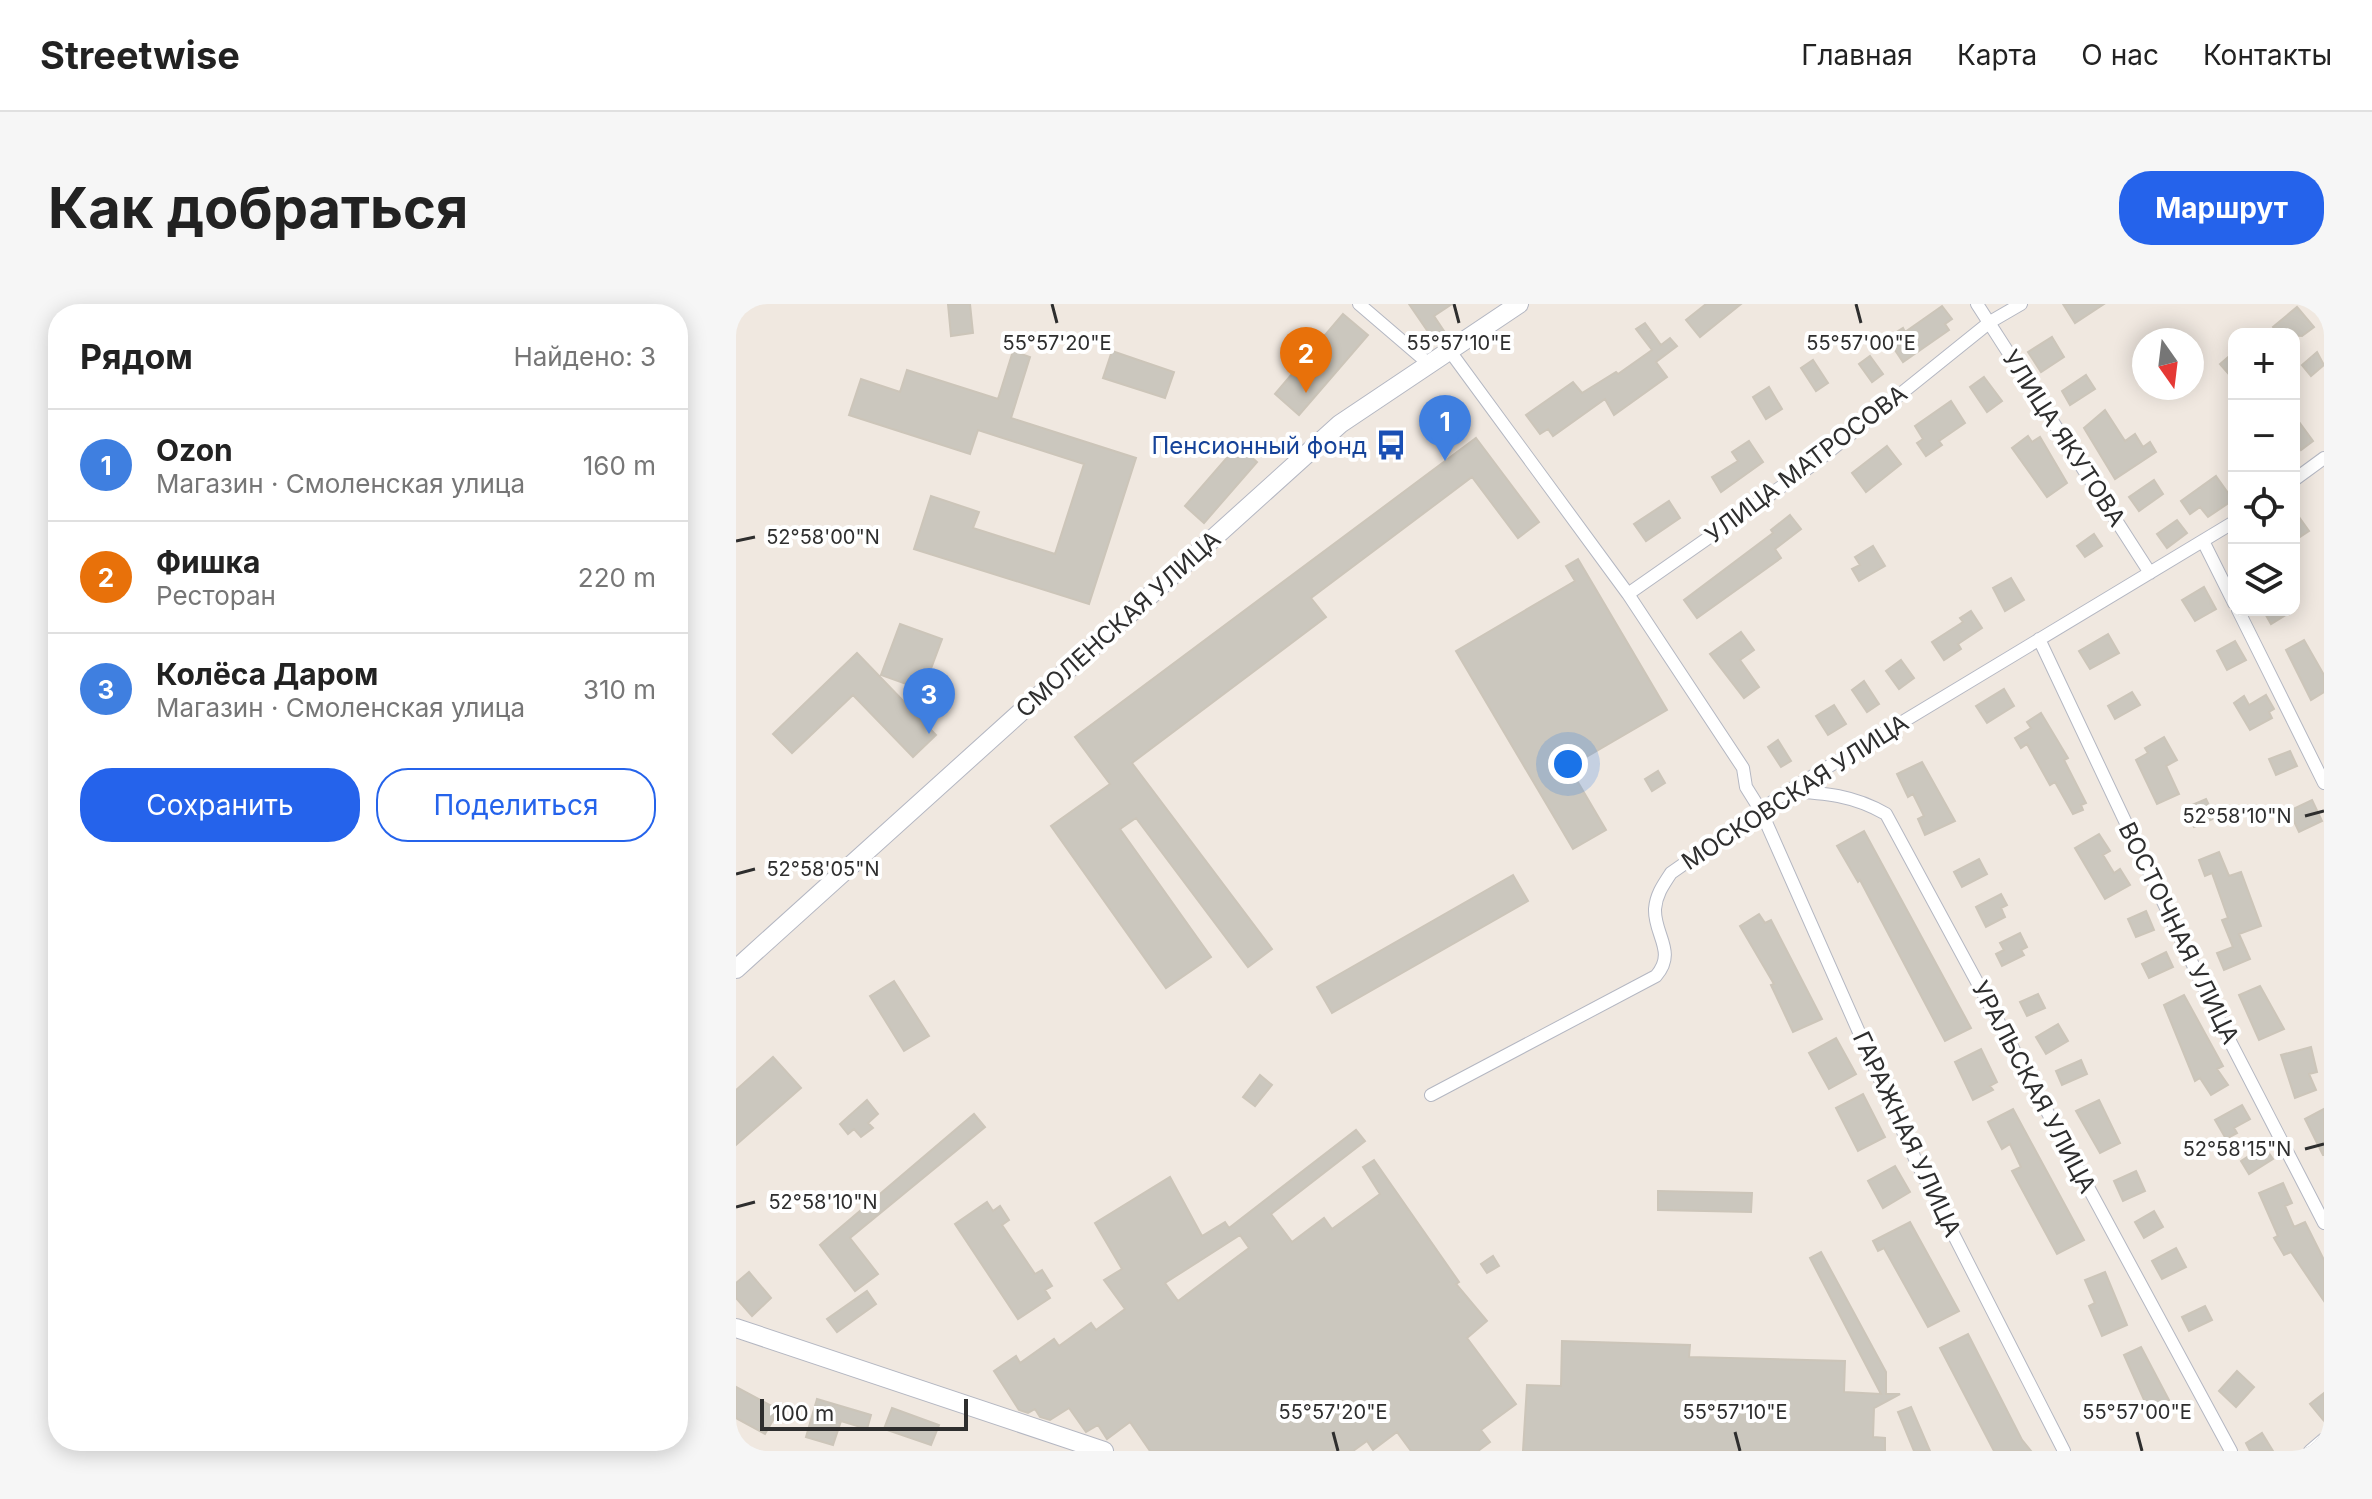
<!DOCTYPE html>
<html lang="ru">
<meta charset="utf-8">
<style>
body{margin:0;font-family:Inter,sans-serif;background:#f6f6f6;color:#222}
.controls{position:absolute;right:24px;top:24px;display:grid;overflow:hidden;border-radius:16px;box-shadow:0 4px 20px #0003}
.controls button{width:72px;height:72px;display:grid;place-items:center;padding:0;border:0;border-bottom:2px solid #e0e0e0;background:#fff;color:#222;font:40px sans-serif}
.compass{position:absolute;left:1396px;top:24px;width:72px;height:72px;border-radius:50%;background:#fff;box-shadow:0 4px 20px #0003;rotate:166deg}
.scale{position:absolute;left:24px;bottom:20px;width:208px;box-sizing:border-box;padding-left:8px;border:4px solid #2e2e2e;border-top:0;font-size:22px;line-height:28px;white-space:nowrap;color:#2e2e2e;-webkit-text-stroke:6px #fff;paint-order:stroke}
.you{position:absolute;left:832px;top:460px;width:28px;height:28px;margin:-20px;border:6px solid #fff;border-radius:50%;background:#1a73e8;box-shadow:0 0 0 12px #1a73e833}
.badge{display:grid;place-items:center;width:52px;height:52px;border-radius:50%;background:#2563eb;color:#fff;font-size:26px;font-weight:700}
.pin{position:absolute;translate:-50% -66px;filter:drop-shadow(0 2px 4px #0008)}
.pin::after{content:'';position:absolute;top:42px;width:28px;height:24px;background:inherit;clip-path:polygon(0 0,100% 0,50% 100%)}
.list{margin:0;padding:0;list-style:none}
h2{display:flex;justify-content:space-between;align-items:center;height:104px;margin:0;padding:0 32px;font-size:34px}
h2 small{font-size:26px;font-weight:400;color:#767676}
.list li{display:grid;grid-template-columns:52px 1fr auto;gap:24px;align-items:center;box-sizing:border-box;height:112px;padding:0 32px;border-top:2px solid #e0e0e0}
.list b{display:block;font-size:30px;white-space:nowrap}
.list p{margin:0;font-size:26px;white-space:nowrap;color:#767676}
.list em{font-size:26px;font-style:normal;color:#767676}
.actions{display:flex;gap:16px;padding:24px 32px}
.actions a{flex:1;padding:18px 0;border:2px solid #2563eb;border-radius:32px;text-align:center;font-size:28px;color:#2563eb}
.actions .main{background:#2563eb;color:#fff}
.icon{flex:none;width:44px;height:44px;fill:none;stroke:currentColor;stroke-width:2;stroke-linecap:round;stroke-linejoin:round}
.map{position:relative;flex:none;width:1588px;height:1147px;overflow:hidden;border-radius:32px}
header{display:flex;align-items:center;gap:48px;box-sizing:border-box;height:112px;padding:0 40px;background:#fff;border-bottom:2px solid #e0e0e0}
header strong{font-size:38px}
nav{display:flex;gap:44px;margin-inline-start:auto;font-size:28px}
.intro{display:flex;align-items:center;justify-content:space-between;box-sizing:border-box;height:192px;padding:0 48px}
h1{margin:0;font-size:56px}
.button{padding:20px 36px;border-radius:32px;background:#2563eb;color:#fff;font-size:28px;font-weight:700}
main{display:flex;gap:48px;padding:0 48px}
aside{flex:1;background:#fff;border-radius:32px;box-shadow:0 4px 20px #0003}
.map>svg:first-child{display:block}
.building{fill:#cbc7be;stroke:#ccc5b9;stroke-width:2;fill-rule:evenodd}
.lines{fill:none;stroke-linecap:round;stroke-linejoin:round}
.street-casing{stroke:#b4b7c2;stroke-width:14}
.secondary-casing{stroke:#b4b7c2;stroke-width:20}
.street{stroke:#fff;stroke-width:12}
.secondary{stroke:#fff;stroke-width:18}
.ticks{fill:none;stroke:#2e2e2e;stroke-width:3}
.labels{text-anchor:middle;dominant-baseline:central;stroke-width:8;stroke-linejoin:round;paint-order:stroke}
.street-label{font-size:24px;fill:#2e2e2e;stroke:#fff}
.transit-label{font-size:24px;fill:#164399;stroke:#fff;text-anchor:end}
.ticks-label{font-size:20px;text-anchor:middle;fill:#2e2e2e;stroke:#fff;stroke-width:8;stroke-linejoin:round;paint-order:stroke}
</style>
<header>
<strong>Streetwise</strong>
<nav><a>Главная</a><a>Карта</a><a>О нас</a><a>Контакты</a></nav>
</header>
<div class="intro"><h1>Как добраться</h1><a class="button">Маршрут</a></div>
<main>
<aside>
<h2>Рядом<small>Найдено: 3</small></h2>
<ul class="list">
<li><span class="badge" style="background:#3f7fe0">1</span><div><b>Ozon</b><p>Магазин · Смоленская улица</p></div><em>160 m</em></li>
<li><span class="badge" style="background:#e8710a">2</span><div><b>Фишка</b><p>Ресторан</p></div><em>220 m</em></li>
<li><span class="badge" style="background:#3f7fe0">3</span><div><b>Колёса Даром</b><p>Магазин · Смоленская улица</p></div><em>310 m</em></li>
</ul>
<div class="actions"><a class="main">Сохранить</a><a>Поделиться</a></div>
</aside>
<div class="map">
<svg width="1588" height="1147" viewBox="0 0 1588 1147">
<rect width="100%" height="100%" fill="#f0e8e0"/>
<path class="building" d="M212 0H234L237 29 215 32Z
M673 0H716L698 12 708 27 697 35Z
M970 0H1005L964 33 950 16Z
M1327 0H1368L1339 19Z
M1206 2 1216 15 1209 20 1213 26 1167 58 1151 34 1167 24 1169 28Z
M1561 3 1578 23 1566 32 1542 30 1537 23Z
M607 10 632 31 563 111 539 90Z
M909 19 925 41 934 34 941 42 920 58 931 73 878 111 869 95 817 132 812 125 804 130 790 111 837 78 846 89 880 68 882 70 916 46 900 25Z
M1316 33 1328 53 1305 68 1292 48Z
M277 47 294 53 275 114 400 154 353 300 178 245 195 192 243 208 237 224 319 250 348 160 242 126 234 150 113 111 125 75 164 88 171 66 262 95Z
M376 47 438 68 429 94 367 74Z
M1498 48V76L1484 60Z
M1581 48 1588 61 1575 72 1566 61Z
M1134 52 1147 70 1136 78 1123 60Z
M1077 56 1092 79 1080 87 1065 64Z
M1350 71 1359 85 1334 101 1326 87Z
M1248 73 1266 97 1251 108 1234 83Z
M1033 83 1046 105 1030 115 1017 93Z
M1215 97 1229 119 1203 137 1206 141 1190 152 1181 139 1187 135 1179 122Z
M1369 106 1389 137 1399 130 1407 143 1414 138 1420 148 1379 175 1348 124Z
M1558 111 1577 137 1565 146 1558 136Z
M1292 132 1296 138 1304 133 1331 179 1311 193 1276 144Z
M740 134 803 218 782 234 736 173 575 294 590 313 396 459 536 645 512 663 400 514 384 525 475 653 430 684 315 522 374 480 339 433Z
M1013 137 1027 158 985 188 976 173 1002 157 996 148Z
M502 141 521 158 468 219 449 202Z
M1151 142 1165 160 1130 188 1116 169Z
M1480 172 1497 196 1472 213 1464 203 1454 210 1445 197Z
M1418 176 1427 190 1403 207 1393 193Z
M933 197 944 214 910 237 898 220Z
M1558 206 1573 227 1558 237Z
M1054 211 1065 225 1039 245 1045 254 961 314 948 296 1037 229 1035 226Z
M1441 216 1451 229 1431 244 1421 230Z
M1358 230 1366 242 1349 253 1341 242Z
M1137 242 1149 262 1123 277 1116 265 1124 261 1119 253Z
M842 255 931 406 833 463 870 526 837 545 720 347 839 277 830 262Z
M1275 274 1288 296 1269 307 1257 284Z
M1468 283 1480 305 1459 317 1446 296Z
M1527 306H1558L1535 320Z
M1235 307 1246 324 1222 340 1225 345 1208 356 1196 338 1227 318 1224 314Z
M164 320 206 335 187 386 145 371Z
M1005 328 1018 346 1004 356 1023 383 1008 394 974 350Z
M1372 330 1383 349 1354 365 1343 347Z
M1568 336 1588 371V388L1575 396 1550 346Z
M1499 337 1510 356 1491 366 1481 347Z
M121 349 200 431 177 453 117 391 56 449 37 430Z
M1165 356 1178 374 1163 385 1150 367Z
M1128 377 1143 400 1131 408 1116 386Z
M1268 385 1278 402 1251 419 1240 402Z
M1396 388 1404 401 1379 415 1372 402Z
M1530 391 1538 405 1533 408 1536 414 1514 426 1498 399 1508 392 1513 401Z
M1098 401 1110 420 1092 431 1080 412Z
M1305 409 1332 454 1328 456 1350 499 1345 501 1347 506 1337 510 1319 478 1314 481 1291 440 1285 444 1279 434 1295 424 1291 418Z
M1428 433 1441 456 1430 462 1443 490 1421 500 1400 456 1412 449 1409 444Z
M1042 436 1055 457 1045 463 1032 443Z
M1554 447 1561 462 1540 471 1533 455Z
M1186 458 1219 517 1189 531 1182 515 1188 512 1177 490 1172 493 1161 470Z
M922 467 929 479 916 487 909 475Z
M1470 495 1479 514 1458 523 1449 504Z
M1576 496 1586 517 1563 528 1553 507Z
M1128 527 1235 724 1209 737 1124 576 1122 578 1101 542Z
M1363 530 1374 547 1367 551 1378 569 1384 565 1394 581 1369 595 1339 544Z
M1483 548 1493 572 1505 568 1525 622 1503 630 1514 655 1488 666 1481 649 1497 643 1486 616 1492 614 1476 569 1469 572 1463 556Z
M1243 555 1251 570 1226 583 1218 568Z
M777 571 792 597 596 709 581 683Z
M1265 590 1271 601 1265 604 1269 613 1250 623 1240 603Z
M1410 607 1418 626 1400 633 1392 615Z
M1023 610 1029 619 1035 616 1086 715 1057 728 1035 681 1038 680 1004 622Z
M1284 629 1291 643 1285 646 1288 651 1266 662 1260 650 1268 646 1264 639Z
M1430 648 1437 663 1413 674 1406 660Z
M158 677 193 732 168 747 134 692Z
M1524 682 1548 725 1523 736 1503 691Z
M1302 690 1309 704 1291 712 1284 698Z
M1448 691 1487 762 1481 765 1492 781 1475 791 1464 774 1459 777 1428 701Z
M1322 720 1332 737 1310 750 1300 733Z
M1100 734 1120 770 1093 785 1073 749Z
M1575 743 1581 768 1573 770 1580 786 1559 794 1545 751Z
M1245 745 1261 778 1254 782 1257 786 1237 796 1219 758Z
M37 753 65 784 0 841V786Z
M1345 756 1351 770 1326 781 1320 767Z
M524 771 536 781 519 802 507 793Z
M1127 790 1149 833 1122 847 1100 804Z
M131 796 142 810 132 819 137 824 125 833 118 825 112 830 104 820Z
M1363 796 1384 839 1364 849 1340 807Z
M1506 801 1514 815 1498 824 1501 829 1490 835 1479 816Z
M1277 805 1348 936 1321 950 1276 867 1285 863 1274 840 1266 845 1252 818Z
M1588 805V851H1587L1569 815Z
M238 810 249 823 114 934 142 970 119 987 84 941Z
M620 826 629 837 535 910 556 938 588 914 596 925 644 890 627 863 638 856 723 978 720 980 751 1017 731 1034 780 1100 745 1126 754 1138 742 1147H675L661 1128 637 1146 631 1137 617 1147H414L394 1118 371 1135 362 1121 350 1128 333 1104 314 1116 304 1113 299 1105 292 1109 283 1106 258 1067 280 1052 284 1059 318 1035 323 1042 355 1019 360 1026 389 1005 368 976 386 965 359 919 434 873 466 932 489 918 493 924ZM504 931 513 944 442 997 429 979Z
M1528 842 1537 855 1513 870 1505 857Z
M1159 862 1174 888 1147 904 1132 877Z
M1400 867 1409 887 1387 897 1378 877Z
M1547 879 1556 899 1549 902 1558 923 1569 918 1588 956V997L1555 948 1548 951 1538 934 1542 932 1523 889Z
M922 887 1016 889 1015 908 922 906Z
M251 898 257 907 264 902 273 916 266 921 299 970 306 966 316 982 309 986 314 994 282 1015 219 920Z
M1418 907 1427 923 1408 934 1399 918Z
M1174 918 1223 1007 1192 1023 1148 944 1142 947 1137 937Z
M1440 944 1450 963 1426 975 1416 957Z
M1085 948 1150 1068V1090H1164L1138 1104 1137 1133 1149 1134V1147H787L791 1081 825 1082 826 1037 954 1041 953 1053 1109 1057 1108 1088 1145 1090 1074 954Z
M757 952 763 962 751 969 745 960Z
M13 968 35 994 16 1012 0 994V979Z
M1369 968 1391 1021 1366 1032 1353 1002 1359 999 1349 976Z
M131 987 140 1000 101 1028 91 1015Z
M1469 1002 1476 1016 1453 1027 1446 1013Z
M1232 1030 1286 1136 1295 1147H1258L1204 1044Z
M1405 1043 1433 1096 1413 1107 1388 1051Z
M1501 1067 1518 1083 1500 1103 1483 1087Z
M0 1083 43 1106 29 1130 0 1114Z
M1588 1089V1117L1574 1100Z
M81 1095 135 1111 131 1125 105 1117 97 1141 70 1133Z
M1175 1103 1194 1147H1178L1162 1108Z
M156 1104 203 1121 195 1141 148 1125Z
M1526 1129 1537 1147H1514L1510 1139Z"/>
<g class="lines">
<g class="street-casing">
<path id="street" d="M623 0 693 60
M1241 0 1414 269
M713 46 892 290 1007 464 1010 483 1025 507 1180 857 1328 1147
M1558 176 1588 154
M1468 239 1498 299
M892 290 1075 162 1254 18 1285 0
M1502 306 1588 479
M1303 335 1483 716 1588 919
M1052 487C1089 489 1117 491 1150 510L1495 1147
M695 791 920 672C941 648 918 631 919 605 920 591 927 581 935 569L1052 487 1498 218
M1574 1147 1588 1135"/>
</g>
<g class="secondary-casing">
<path id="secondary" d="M0 665 604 120 783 0
M0 1024 368 1147"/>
</g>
<use href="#street" class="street"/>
<use href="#secondary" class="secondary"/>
</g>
<path class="ticks" d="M316 0 321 19M718 0 723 19M1120 0 1125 19M0 237 19 233M1569 512 1588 507M0 570 19 565M1569 845 1588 840M0 903 19 898M597 1128 602 1147M999 1128 1004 1147M1401 1128 1406 1147"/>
<defs>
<g id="bus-bare" transform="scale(2.4)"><path d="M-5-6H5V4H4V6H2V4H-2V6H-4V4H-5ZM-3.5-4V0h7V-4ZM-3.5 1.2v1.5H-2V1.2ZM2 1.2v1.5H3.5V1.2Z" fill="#1a4fb4" stroke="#fff" stroke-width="2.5" paint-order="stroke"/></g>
</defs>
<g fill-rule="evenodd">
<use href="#bus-bare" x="655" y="141"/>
</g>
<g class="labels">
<g class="street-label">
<text transform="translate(1328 134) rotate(57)">УЛИЦА ЯКУТОВА</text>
<text transform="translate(1070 160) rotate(-37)">УЛИЦА МАТРОСОВА</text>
<text transform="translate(382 320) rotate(-42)">СМОЛЕНСКАЯ УЛИЦА</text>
<text transform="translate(1059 488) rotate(-33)">МОСКОВСКАЯ УЛИЦА</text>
<text transform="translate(1443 629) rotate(64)">ВОСТОЧНАЯ УЛИЦА</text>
<text transform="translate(1298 783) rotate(62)">УРАЛЬСКАЯ УЛИЦА</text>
<text transform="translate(1171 830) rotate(65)">ГАРАЖНАЯ УЛИЦА</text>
</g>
<g class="transit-label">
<text x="631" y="141">Пенсионный фонд</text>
</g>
</g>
<g class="ticks-label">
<text x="321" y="46">55°57'20"E</text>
<text x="723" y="46">55°57'10"E</text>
<text x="1125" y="46">55°57'00"E</text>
<text x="87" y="240">52°58'00"N</text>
<text x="1501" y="519">52°58'10"N</text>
<text x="87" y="572">52°58'05"N</text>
<text x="1501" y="852">52°58'15"N</text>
<text x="87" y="905">52°58'10"N</text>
<text x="597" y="1115">55°57'20"E</text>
<text x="999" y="1115">55°57'10"E</text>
<text x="1401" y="1115">55°57'00"E</text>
</g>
</svg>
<div class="controls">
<button>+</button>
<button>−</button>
<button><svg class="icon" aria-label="locate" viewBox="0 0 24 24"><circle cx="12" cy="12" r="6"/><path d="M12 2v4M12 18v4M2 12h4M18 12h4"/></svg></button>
<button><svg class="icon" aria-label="layers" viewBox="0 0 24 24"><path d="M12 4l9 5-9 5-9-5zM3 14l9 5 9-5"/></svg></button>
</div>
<svg class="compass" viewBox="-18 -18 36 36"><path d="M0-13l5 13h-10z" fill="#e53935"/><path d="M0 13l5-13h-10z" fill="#767676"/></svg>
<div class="scale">100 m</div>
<div class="you"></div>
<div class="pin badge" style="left:709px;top:157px;background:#3f7fe0">1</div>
<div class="pin badge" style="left:570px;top:89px;background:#e8710a">2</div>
<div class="pin badge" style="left:193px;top:430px;background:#3f7fe0">3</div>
</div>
</main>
